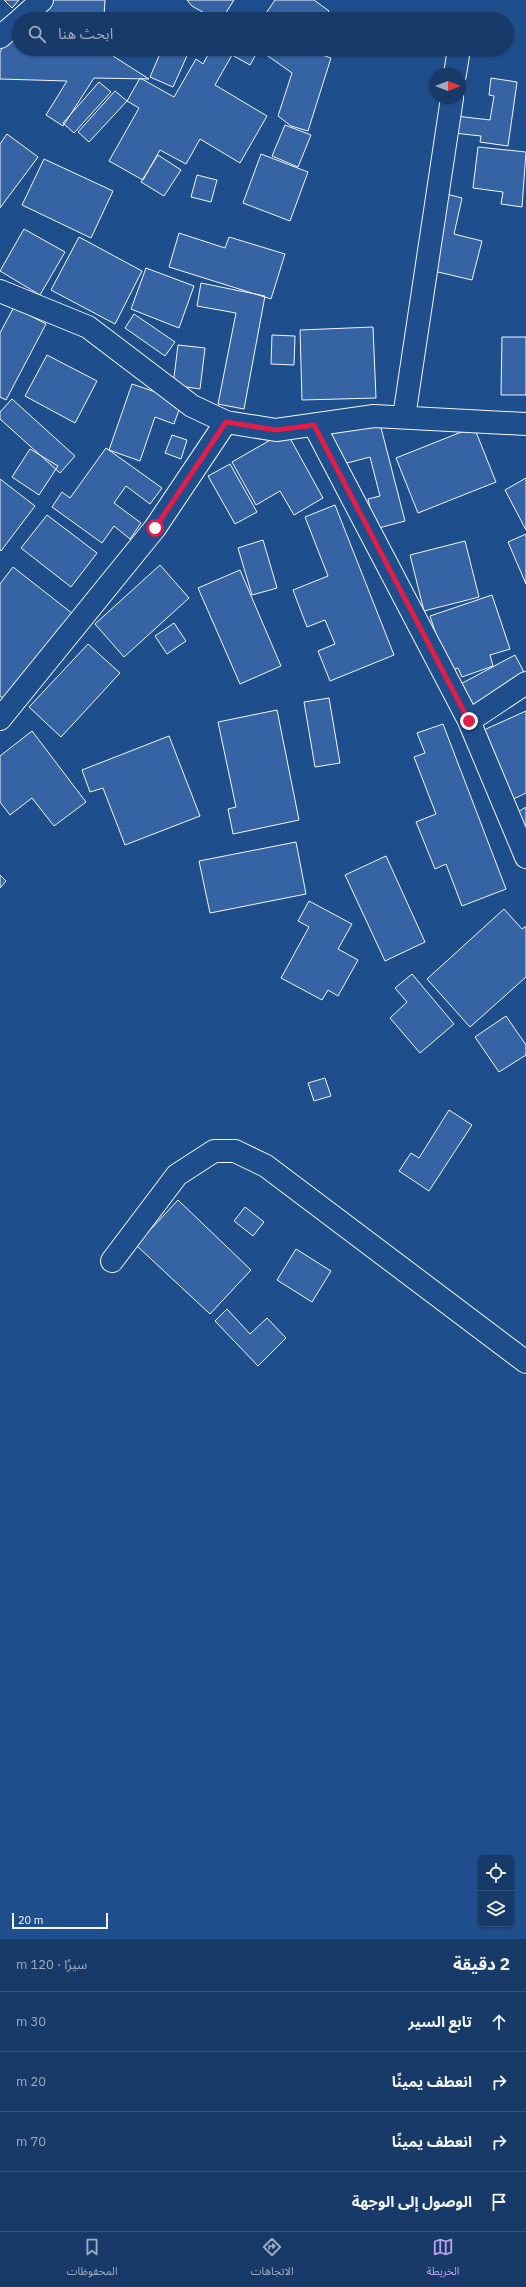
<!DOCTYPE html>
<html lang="ar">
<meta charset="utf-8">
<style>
body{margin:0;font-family:"IBM Plex Sans","Noto Sans Arabic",sans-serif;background:#20416f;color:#f1f3f6;direction:rtl}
.controls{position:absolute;right:12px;bottom:12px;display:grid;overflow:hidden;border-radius:6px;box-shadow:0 1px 3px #0004}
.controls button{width:36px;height:36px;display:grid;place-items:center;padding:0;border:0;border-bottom:1px solid #36547d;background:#173a69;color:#f1f3f6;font:20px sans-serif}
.compass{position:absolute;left:430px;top:68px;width:36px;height:36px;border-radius:50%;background:#173a69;box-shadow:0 1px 3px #0004;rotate:90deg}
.scale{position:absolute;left:12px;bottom:10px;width:96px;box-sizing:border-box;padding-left:4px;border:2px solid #f2f6ff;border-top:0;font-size:11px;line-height:14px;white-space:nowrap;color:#f2f6ff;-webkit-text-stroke:3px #1f4e8c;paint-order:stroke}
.stop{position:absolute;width:12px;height:12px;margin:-9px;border:3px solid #e11d48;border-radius:50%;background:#fff}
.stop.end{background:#e11d48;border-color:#fff;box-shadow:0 1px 4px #0008}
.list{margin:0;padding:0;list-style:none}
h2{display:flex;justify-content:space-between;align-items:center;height:52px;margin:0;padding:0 16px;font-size:17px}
h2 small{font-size:13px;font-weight:400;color:#9eadc0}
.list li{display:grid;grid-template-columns:26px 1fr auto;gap:12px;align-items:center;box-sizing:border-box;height:60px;padding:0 16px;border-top:1px solid #36547d}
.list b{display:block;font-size:15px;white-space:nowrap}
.list em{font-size:13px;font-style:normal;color:#9eadc0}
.icon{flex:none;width:22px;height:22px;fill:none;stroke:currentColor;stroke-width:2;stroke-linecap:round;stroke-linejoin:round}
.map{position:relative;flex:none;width:526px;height:1939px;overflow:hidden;direction:ltr}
.search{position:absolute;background:#173a69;box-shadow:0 1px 3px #0004;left:12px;right:12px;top:12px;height:44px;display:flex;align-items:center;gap:10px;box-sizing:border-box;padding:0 14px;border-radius:22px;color:#9eadc0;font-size:15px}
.sheet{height:292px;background:#173a69}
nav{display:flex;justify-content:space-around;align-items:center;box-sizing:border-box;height:56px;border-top:1px solid #36547d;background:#173a69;font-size:11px;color:#9eadc0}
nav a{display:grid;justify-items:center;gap:2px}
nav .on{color:#bca0f2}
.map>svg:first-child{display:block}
.building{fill:#3563a3;stroke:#f2f6ff}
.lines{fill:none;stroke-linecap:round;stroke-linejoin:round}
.minor-casing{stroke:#f2f6ff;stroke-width:24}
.minor{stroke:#1f4e8c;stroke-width:22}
.route{stroke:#e11d48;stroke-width:5}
</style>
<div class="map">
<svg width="526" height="1939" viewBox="0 0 526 1939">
<rect width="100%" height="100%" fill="#1f4e8c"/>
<path class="building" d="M4 0H19L12 8Z
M33 0H105L104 16 109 19H21Z
M187 0H234L222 19H215L192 6Z
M275 0H314L329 11 323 19H262Z
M19 22V49H117L113 56 149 79 94 78 63 126 46 115 67 81 0 79V52Z
M162 49H190L173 87 150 77Z
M211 49H224L229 52 231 49H259L250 65 232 55 215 85 267 116 240 163 200 139 186 164 160 150 143 180 109 161 139 108 127 101 140 78 174 97 196 59 203 64Z
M258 49H304L331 58 308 131 291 126 278 116 292 73Z
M491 78 517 82 508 146 480 142 481 136 454 133 456 116 490 120 494 96 489 95Z
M99 82 111 92 74 133 63 123Z
M115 91 127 101 89 142 78 132Z
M285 125 311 135 298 167 272 156Z
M7 134 38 157 0 208V144Z
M478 147 526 152 522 207 501 204 503 192 473 188Z
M261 154 308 172 290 221 243 203Z
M158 155 181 170 164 196 141 182Z
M44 159 113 191 91 238 22 205Z
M197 175 217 180 211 202 191 197Z
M439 192 462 198 454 234 482 241 472 280 421 268Z
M24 229 65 252 40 295 0 271Z
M179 233 225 248 229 237 285 254 271 299 169 267Z
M79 237 142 271 115 324 51 290Z
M146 268 194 286 179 328 131 309Z
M201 283 265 296 244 409 218 404 236 313 197 306Z
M14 307 46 324 6 400 0 397V333Z
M134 314 175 342 165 356 125 328Z
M373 327 376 398 302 400 300 330Z
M272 335 295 336 294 365 271 364Z
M502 337H526V395H501Z
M178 345 205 348 200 389 173 385Z
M47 355 97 381 75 423 25 396Z
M132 384 182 401 174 424 155 417 140 461 109 450Z
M12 399 75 456 60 473 0 419V412Z
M379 420 405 521 375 529 368 499 380 496 370 457 336 466 328 433Z
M474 427 496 482 418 513 396 458Z
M286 431 323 498 294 515 280 491 256 505 232 462Z
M172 435 187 440 181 459 165 453Z
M106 448 162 488 150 504 126 486 114 503 141 523 130 539 114 526 102 543 52 507 62 492 70 498Z
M30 449 58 466 39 495 12 477Z
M230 464 257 512 235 524 208 476Z
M526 478V530L505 490Z
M0 479 35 506 1 551 0 550Z
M335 505 394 655 330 681 318 651 335 644 325 620 307 627 293 590 328 576 305 517Z
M47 515 97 553 71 587 21 548Z
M526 534V584L508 542Z
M263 540 277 588 252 595 238 548Z
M465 541 479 597 424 611 410 555Z
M160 565 189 598 124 657 95 624Z
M13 567 73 614 6 700 0 696V584Z
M240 570 281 666 240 684 198 588Z
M492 595 510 649 490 655 493 666 462 677 458 668 448 671 430 616Z
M174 623 186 641 167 654 155 636Z
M88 644 120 673 61 737 29 707Z
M515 655 526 676 472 718 455 687Z
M329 698 340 763 315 767 304 702Z
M277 710 299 820 233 834 228 809 236 807 218 722Z
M526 711V793L505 803 475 734Z
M443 724 506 889 462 906 446 864 435 869 416 822 436 814 414 757 425 753 417 733Z
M32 731 86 802 54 826 32 798 10 815 0 802V756Z
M169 736 200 816 125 845 103 788 90 792 82 770Z
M526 807V828L518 812Z
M296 842 306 894 210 913 199 861Z
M386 856 425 942 385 961 345 875Z
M0 875 6 881 0 888Z
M309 901 352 924 338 949 358 960 338 996 328 990 322 1000 281 978 309 927 298 921Z
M504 909 522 929 526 926V977L470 1027 427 979Z
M412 974 454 1024 420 1053 390 1018 407 1002 395 988Z
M506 1016 526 1045V1055L499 1072 475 1037Z
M325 1078 331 1096 314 1101 308 1083Z
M449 1110 472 1125 429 1191 399 1171 411 1153 419 1158Z
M178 1200 251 1270 210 1314 136 1245Z
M245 1207 264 1222 253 1236 234 1221Z
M296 1249 331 1271 312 1302 277 1280Z
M227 1309 250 1334 267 1318 286 1338 258 1366 215 1321Z"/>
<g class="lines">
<g class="minor-casing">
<path id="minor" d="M21 19 42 0
M0 37 19 21
M455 74 459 49
M0 291 88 327 192 406 226 422 276 430 374 416 526 424
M404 417 452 98
M314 425 469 721 526 857
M0 719 155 528 226 422
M469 721 526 683
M112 1261 177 1175 214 1151H235L266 1166 526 1362"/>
</g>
<use href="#minor" class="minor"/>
</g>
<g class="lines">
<path class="route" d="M155 528 226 422 276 430 314 425 469 721"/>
</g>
</svg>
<div class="controls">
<button><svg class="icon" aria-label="locate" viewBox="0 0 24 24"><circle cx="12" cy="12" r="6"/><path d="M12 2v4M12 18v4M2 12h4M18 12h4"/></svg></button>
<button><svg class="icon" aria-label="layers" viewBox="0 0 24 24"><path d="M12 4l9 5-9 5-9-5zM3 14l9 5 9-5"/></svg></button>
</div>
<svg class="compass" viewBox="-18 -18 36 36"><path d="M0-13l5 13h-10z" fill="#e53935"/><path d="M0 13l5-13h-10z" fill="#9eadc0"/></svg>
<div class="scale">20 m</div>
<div class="stop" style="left:155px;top:528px"></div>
<div class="stop end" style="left:469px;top:721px"></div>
<div class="search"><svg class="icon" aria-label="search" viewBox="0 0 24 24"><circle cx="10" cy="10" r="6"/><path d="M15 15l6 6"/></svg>ابحث هنا</div>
</div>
<section class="sheet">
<h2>2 دقيقة<small>سيرًا · 120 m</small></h2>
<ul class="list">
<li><svg class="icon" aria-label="ahead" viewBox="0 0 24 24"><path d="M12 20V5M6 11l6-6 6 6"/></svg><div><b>تابع السير</b></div><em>30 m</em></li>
<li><svg class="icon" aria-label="right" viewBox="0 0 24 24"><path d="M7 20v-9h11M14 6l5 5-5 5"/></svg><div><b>انعطف يمينًا</b></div><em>20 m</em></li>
<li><svg class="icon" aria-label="right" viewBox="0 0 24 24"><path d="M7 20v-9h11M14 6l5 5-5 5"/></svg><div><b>انعطف يمينًا</b></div><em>70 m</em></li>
<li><svg class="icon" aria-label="arrive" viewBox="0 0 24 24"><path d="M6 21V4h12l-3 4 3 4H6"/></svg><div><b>الوصول إلى الوجهة</b></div></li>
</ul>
</section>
<nav>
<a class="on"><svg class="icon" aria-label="map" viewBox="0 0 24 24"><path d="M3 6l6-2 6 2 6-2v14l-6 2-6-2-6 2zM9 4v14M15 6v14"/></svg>الخريطة</a>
<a><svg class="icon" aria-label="directions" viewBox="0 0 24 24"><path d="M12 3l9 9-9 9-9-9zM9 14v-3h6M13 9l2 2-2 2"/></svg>الاتجاهات</a>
<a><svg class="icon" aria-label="saved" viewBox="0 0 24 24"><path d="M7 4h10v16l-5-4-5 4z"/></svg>المحفوظات</a>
</nav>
